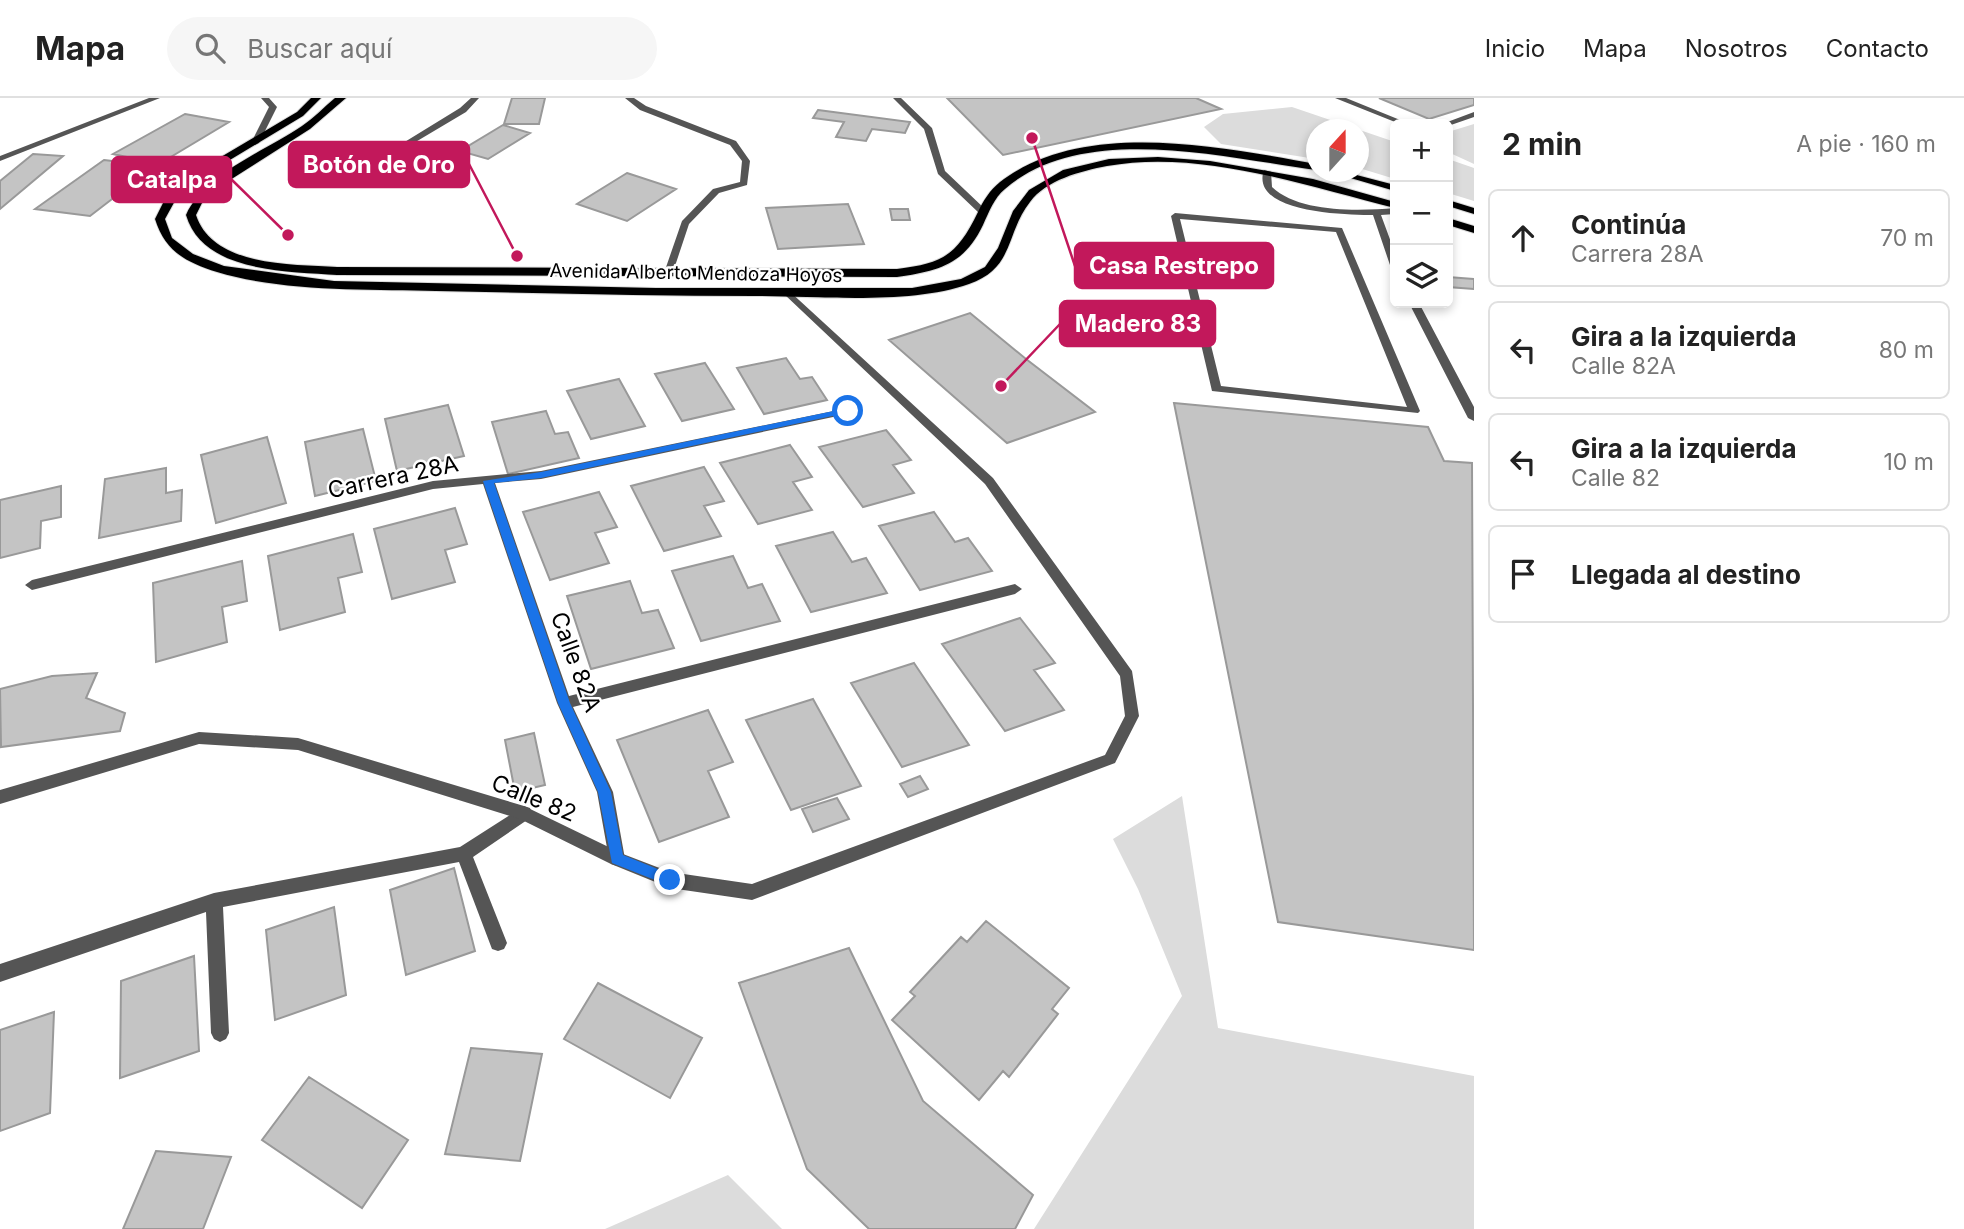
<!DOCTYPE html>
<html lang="es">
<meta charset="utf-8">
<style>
body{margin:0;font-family:Inter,sans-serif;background:#f6f6f6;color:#222}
.controls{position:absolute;right:21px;top:21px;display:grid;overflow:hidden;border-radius:10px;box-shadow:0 4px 10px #0003}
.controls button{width:63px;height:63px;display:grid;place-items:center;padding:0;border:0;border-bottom:2px solid #e0e0e0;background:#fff;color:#222;font:35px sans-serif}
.compass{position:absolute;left:1306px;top:21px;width:63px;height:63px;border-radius:50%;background:#fff;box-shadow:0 4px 10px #0003;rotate:21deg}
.stop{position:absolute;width:21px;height:21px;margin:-16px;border:5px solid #1a73e8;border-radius:50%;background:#fff}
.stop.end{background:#1a73e8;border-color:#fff;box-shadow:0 2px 7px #0008}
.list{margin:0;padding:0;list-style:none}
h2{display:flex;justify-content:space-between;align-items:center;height:91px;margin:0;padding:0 28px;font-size:30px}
h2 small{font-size:23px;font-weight:400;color:#767676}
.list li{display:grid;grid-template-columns:46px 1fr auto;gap:21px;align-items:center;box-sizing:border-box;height:98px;margin:0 14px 14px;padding:0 14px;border:2px solid #e0e0e0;border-radius:10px}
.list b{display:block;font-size:26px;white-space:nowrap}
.list p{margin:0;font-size:23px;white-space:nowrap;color:#767676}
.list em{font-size:23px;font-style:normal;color:#767676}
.icon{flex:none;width:38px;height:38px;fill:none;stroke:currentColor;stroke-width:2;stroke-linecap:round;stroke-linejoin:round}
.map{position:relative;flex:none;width:1474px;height:1131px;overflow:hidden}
header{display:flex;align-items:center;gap:42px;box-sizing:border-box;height:98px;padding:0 35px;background:#fff;border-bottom:2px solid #e0e0e0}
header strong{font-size:33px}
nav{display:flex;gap:38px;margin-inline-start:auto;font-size:24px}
.search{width:490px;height:63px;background:#f6f6f6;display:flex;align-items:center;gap:18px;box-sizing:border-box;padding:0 24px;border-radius:38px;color:#767676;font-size:26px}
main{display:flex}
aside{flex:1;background:#fff}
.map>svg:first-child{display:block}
.green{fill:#dcdcdc}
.building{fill:#c4c4c4;stroke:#999;stroke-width:2}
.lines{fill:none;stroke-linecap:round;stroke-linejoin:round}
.primary-casing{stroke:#dbdbdb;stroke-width:2}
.lane{fill:#555;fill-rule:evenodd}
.street{fill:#555;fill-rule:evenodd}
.primary{fill:#000;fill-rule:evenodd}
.route{fill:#1a73e8}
.labels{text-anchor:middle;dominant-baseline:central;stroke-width:5;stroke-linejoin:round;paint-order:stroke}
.far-street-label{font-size:19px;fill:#000;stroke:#fff}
.street-label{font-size:23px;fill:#000;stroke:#fff}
.leader{fill:none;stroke:#c2185b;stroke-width:2.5}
.callout-dot{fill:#c2185b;stroke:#fff;stroke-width:2.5}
.callout{fill:#c2185b;stroke:#c2185b;stroke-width:2.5}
.callout-label{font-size:24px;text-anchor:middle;font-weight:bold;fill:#fff}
</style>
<header>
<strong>Mapa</strong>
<div class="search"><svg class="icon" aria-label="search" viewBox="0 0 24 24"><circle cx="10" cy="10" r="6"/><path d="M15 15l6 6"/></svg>Buscar aquí</div>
<nav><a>Inicio</a><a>Mapa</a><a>Nosotros</a><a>Contacto</a></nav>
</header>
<main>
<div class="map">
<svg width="1474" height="1131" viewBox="0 0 1474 1131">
<rect width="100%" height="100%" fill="#fff"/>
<path class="green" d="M1292 9 1395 44V81L1359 70 1358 32H1316V61L1221 46 1204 29 1223 16Z
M1474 26V66L1448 54V34Z
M1448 61 1474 70V103L1448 95Z
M1182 698 1218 930 1474 978V1131H1034L1182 898 1138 791 1113 741Z
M728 1077 782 1131H605Z"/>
<path class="building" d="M512 0H545L539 26H504Z
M947 0H1196L1221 11 1003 57Z
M1379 0H1474V7L1429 21Z
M818 12 910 24 905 35 872 31 866 43 836 39 844 24 813 20Z
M185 16 229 24 159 66 113 56Z
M503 27 530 35 488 61 460 53Z
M33 56 63 58 0 111V83Z
M104 62 155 68 90 118 35 111Z
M627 75 676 91 627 123 577 106Z
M848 106 864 146 778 151 766 110Z
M890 111H908L910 122H892Z
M1448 179 1474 181V191L1448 189Z
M970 215 1026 261 1095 314 1007 345 889 242Z
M786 260 800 281 812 279 827 302 764 316 737 270Z
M705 265 734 311 682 323 655 276Z
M619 281 645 328 591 341 567 293Z
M1174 305 1428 329 1444 363 1472 365 1474 852 1278 824Z
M448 307 464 358 397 373 385 321Z
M546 313 555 336 568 334 579 360 508 376 492 324Z
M363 331 376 383 315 398 305 344Z
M886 332 911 362 893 367 914 395 863 409 819 349Z
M267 339 286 405 216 425 201 357Z
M790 347 812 379 793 384 812 412 758 426 720 365Z
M704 369 724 403 704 408 721 438 664 453 631 388Z
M166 370V395L182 392 181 423 99 440 105 381Z
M61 388V419L41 423 40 450 0 460V402Z
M599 394 617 429 595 435 609 465 550 482 523 414Z
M455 410 467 446 445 452 455 484 392 501 374 431Z
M934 414 955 444 968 440 992 473 920 492 879 428Z
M833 434 852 464 866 460 887 495 811 514 776 448Z
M353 436 362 474 338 480 345 514 280 532 268 458Z
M733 458 748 490 762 486 780 523 701 543 672 473Z
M242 463 247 503 222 509 227 544 156 564 153 485Z
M630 483 642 515 658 512 674 550 591 571 567 498Z
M1020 520 1055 565 1034 572 1064 612 1005 633 942 546Z
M914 565 969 647 902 669 851 585Z
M97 575 86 600 125 615 120 633 1 649 0 591 52 578Z
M813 601 861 688 791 712 746 622Z
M708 612 733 664 708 673 729 719 659 744 617 642Z
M534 635 545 687 515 694 505 642Z
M920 678 928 691 908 699 900 686Z
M837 700 849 721 813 734 802 711Z
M454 770 475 853 406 877 390 792Z
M334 809 346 897 275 922 266 832Z
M986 823 1069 890 1052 911 1058 916 1009 979 1003 973 979 1002 892 922 915 898 910 894 961 839 967 844Z
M849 850 923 1003 1033 1097 1015 1131H869L807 1071 739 885Z
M194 858 199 953 120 980 121 883Z
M598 885 702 940 670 1000 564 941Z
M54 914 50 1015 0 1033V932Z
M471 950 542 956 520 1063 445 1056Z
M309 979 408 1042 362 1110 262 1042Z
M156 1053 231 1059 203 1131H123Z"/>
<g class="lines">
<g class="primary-casing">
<path id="primary" d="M311 0H321L303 18 195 83 176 101 165 121 172 140 193 156 224 168 334 183 656 190H912L961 181 985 169 998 150 1013 113 1029 92 1063 72 1109 61 1158 59 1210 63 1313 81 1395 104V110C1305 88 1201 51 1107 68 1081 73 1046 82 1030 104 1005 136 1015 170 969 186 911 207 819 198 756 198 650 198 543 195 436 193 367 191 283 194 217 174 185 164 165 153 155 121L167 97 187 79 297 14Z
M335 0H346L310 31 219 89 203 103 196 117C213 169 292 166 337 169L897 171C944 165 957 157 978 114 983 103 990 92 1000 84 1083 20 1221 49 1316 66V72C1226 60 1082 23 1005 91 994 100 989 114 983 127 964 167 938 173 897 179L337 177C287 173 203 175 186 117 204 76 265 53 302 28 314 20 324 9 335 0Z
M1330 74H1345L1395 87V93Z
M1448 102 1474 110V116L1448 108Z
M1448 120 1474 128V135L1448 127Z"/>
</g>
<path class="lane" d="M471 0H479L466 14 397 55 390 53 460 10Z
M1335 0H1346L1410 26H1400Z
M1474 14V19L1448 28 1442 26Z
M1264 72 1271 74 1272 89C1299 115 1359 113 1395 110V116L1381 117 1395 155V170L1390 167 1373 117C1347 117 1249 115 1264 72Z
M1175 115 1342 130 1420 313 1418 315 1212 293 1171 118ZM1180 121 1336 134 1407 309 1221 288Z
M1409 205H1419L1474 309V323L1468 320Z
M848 310 852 311V315L541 381 495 385 569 598 1015 486 1022 491 1015 496 573 609 613 694 625 761 623 766 617 768 611 766 609 761 597 694 557 605 483 386 433 391 32 492 25 487 32 482 433 383 541 373Z
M524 708 530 710 532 715 530 720 473 759 507 845 504 851 498 853 492 851 459 764 223 809 229 935 226 941 220 944 214 941 211 935 206 814 0 884V866L214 795 460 749Z"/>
<path class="street" d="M149 0H160L0 63V58Z
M261 0H269L277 9 259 45 255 47 251 45 269 9Z
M625 0H634L646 8 736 43 750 63 747 87 719 95 689 126 672 177 664 175 682 123 713 91 740 84 742 63 730 47 640 12Z
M893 0H901L932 30 945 73 985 111V115H979L938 76 924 31Z
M787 191 993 380 1132 573 1139 618 1115 665 752 802 670 790 611 766 520 721 298 652 199 646 0 706V692L199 634 298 640 524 708 623 756 670 774 752 786 1105 657 1125 618 1120 578 985 386 784 196 782 194Z"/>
<use href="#primary" class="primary"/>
</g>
<path class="route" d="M848 310 851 314 541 380 494 385 570 605 611 694 623 757 675 778 677 782 670 788 612 765 598 694 558 605 483 383 541 374Z"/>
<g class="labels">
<g class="far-street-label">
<text transform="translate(696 175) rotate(1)">Avenida Alberto Mendoza Hoyos</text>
</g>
<g class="street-label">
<text transform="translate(393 379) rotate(-12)">Carrera 28A</text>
<text transform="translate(576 564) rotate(70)">Calle 82A</text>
<text transform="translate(534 700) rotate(22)">Calle 82</text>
</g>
</g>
<path class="leader" d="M517 158L469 66M288 137L231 81M1032 40L1075 168M1001 288L1060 226"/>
<g class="callout-dot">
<circle cx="517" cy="158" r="7"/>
<circle cx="288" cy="137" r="7"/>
<circle cx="1032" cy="40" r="7"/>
<circle cx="1001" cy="288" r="7"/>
</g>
<g class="callout">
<rect x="289" y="44" width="180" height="45" rx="7"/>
<rect x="112" y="59" width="119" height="45" rx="7"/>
<rect x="1075" y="145" width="198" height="45" rx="7"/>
<rect x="1060" y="203" width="155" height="45" rx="7"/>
</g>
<g class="callout-label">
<text x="379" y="75">Botón de Oro</text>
<text x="172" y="90">Catalpa</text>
<text x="1174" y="176">Casa Restrepo</text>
<text x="1138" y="234">Madero 83</text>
</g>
</svg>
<div class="controls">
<button>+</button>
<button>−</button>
<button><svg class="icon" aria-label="layers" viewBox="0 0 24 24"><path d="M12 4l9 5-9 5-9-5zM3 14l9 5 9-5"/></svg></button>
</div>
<svg class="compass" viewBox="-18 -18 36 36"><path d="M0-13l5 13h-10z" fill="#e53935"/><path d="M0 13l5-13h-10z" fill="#767676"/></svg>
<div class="stop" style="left:848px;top:313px"></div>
<div class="stop end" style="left:670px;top:782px"></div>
</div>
<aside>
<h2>2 min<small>A pie · 160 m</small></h2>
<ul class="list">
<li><svg class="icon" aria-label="ahead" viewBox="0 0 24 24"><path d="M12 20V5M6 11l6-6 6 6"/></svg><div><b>Continúa</b><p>Carrera 28A</p></div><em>70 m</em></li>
<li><svg class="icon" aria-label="left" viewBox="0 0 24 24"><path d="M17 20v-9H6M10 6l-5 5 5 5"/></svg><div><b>Gira a la izquierda</b><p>Calle 82A</p></div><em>80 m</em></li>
<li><svg class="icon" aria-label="left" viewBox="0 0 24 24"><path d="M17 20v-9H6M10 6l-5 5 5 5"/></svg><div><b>Gira a la izquierda</b><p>Calle 82</p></div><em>10 m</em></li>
<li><svg class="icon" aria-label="arrive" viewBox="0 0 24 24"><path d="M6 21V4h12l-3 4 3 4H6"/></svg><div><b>Llegada al destino</b></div></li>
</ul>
</aside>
</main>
